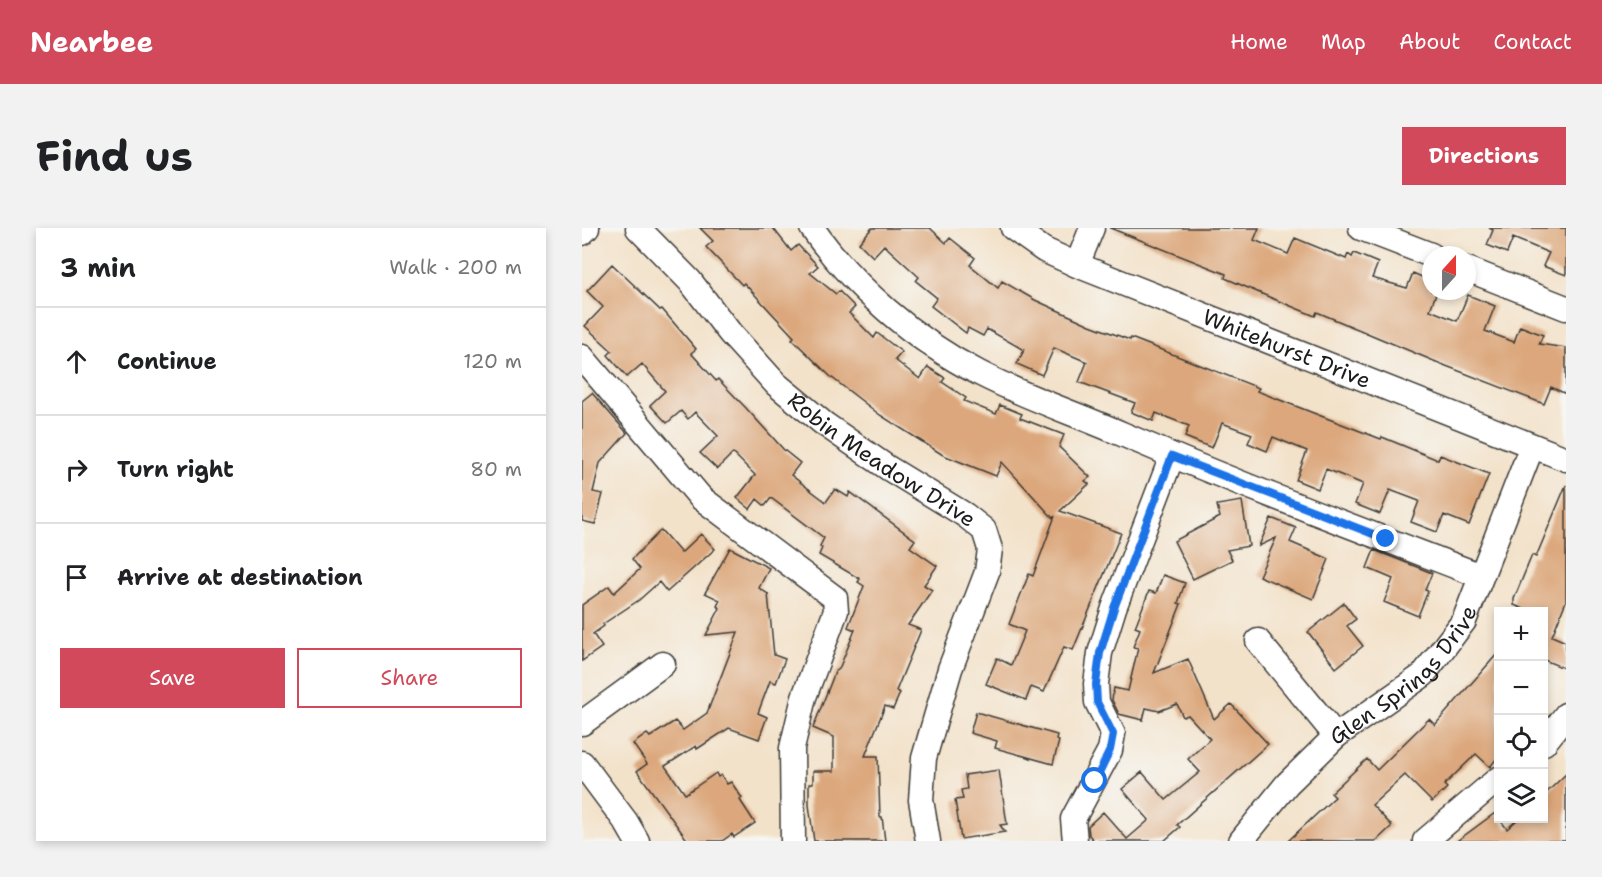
<!DOCTYPE html>
<meta charset="utf-8">
<style>
body{margin:0;font-family:"Shantell Sans",sans-serif;background:#f2f2f2;color:#202124}
.controls{position:absolute;right:18px;bottom:18px;display:grid;overflow:hidden;border-radius:0px;box-shadow:0 3px 9px #0003}
.controls button{width:54px;height:54px;display:grid;place-items:center;padding:0;border:0;border-bottom:2px solid #e0e0e0;background:#fff;color:#202124;font:30px sans-serif}
.compass{position:absolute;left:840px;top:18px;width:54px;height:54px;border-radius:50%;background:#fff;box-shadow:0 3px 9px #0003;rotate:21deg}
.stop{position:absolute;width:18px;height:18px;margin:-14px;border:4px solid #1a73e8;border-radius:50%;background:#fff}
.stop.end{background:#1a73e8;border-color:#fff;box-shadow:0 2px 6px #0008}
.list{margin:0;padding:0;list-style:none}
h2{display:flex;justify-content:space-between;align-items:center;height:78px;margin:0;padding:0 24px;font-size:26px}
h2 small{font-size:20px;font-weight:400;color:#757577}
.list li{display:grid;grid-template-columns:39px 1fr auto;gap:18px;align-items:center;box-sizing:border-box;height:108px;padding:0 24px;border-top:2px solid #e0e0e0}
.list b{display:block;font-size:22px;white-space:nowrap}
.list em{font-size:20px;font-style:normal;color:#757577}
.actions{display:flex;gap:12px;padding:18px 24px}
.actions a{flex:1;padding:14px 0;border:2px solid #d1495b;border-radius:0px;text-align:center;font-size:21px;color:#d1495b}
.actions .main{background:#d1495b;color:#fff}
.icon{flex:none;width:33px;height:33px;fill:none;stroke:currentColor;stroke-width:2;stroke-linecap:round;stroke-linejoin:round}
.map{position:relative;flex:none;width:984px;height:613px;overflow:hidden;border-radius:0px}
header{display:flex;align-items:center;gap:36px;box-sizing:border-box;height:84px;padding:0 30px;background:#d1495b;color:#fff}
header strong{font-size:28px}
nav{display:flex;gap:33px;margin-inline-start:auto;font-size:21px}
.intro{display:flex;align-items:center;justify-content:space-between;box-sizing:border-box;height:144px;padding:0 36px}
h1{margin:0;font-size:42px}
.button{padding:15px 27px;border-radius:0px;background:#d1495b;color:#fff;font-size:21px;font-weight:700}
main{display:flex;gap:36px;padding:0 36px}
aside{flex:1;background:#fff;border-radius:0px;box-shadow:0 3px 9px #0003}
.map>svg:first-child{display:block}
.building{fill:#dca77c}
.lines{fill:none;stroke-linecap:round;stroke-linejoin:round}
.minor-casing{stroke:#3c3a36;stroke-width:27}
.minor{stroke:#fff;stroke-width:24}
.route{stroke:#1a73e8;stroke-width:8}
.labels{text-anchor:middle;dominant-baseline:central;stroke-width:6;stroke-linejoin:round;paint-order:stroke}
.street-label{font-size:22px;fill:#1c1c1c;stroke:#f6f6f2}
</style>
<header>
<strong>Nearbee</strong>
<nav><a>Home</a><a>Map</a><a>About</a><a>Contact</a></nav>
</header>
<div class="intro"><h1>Find us</h1><a class="button">Directions</a></div>
<main>
<aside>
<h2>3 min<small>Walk · 200 m</small></h2>
<ul class="list">
<li><svg class="icon" aria-label="ahead" viewBox="0 0 24 24"><path d="M12 20V5M6 11l6-6 6 6"/></svg><div><b>Continue</b></div><em>120 m</em></li>
<li><svg class="icon" aria-label="right" viewBox="0 0 24 24"><path d="M7 20v-9h11M14 6l5 5-5 5"/></svg><div><b>Turn right</b></div><em>80 m</em></li>
<li><svg class="icon" aria-label="arrive" viewBox="0 0 24 24"><path d="M6 21V4h12l-3 4 3 4H6"/></svg><div><b>Arrive at destination</b></div></li>
</ul>
<div class="actions"><a class="main">Save</a><a>Share</a></div>
</aside>
<div class="map">
<svg width="984" height="613" viewBox="0 0 984 613">
<rect width="100%" height="100%" fill="#f6f6f2"/>
<filter id="ink" filterUnits="userSpaceOnUse"><feTurbulence type="fractalNoise" baseFrequency=".0167" numOctaves="2"/><feDisplacementMap in="SourceGraphic" scale="12" xChannelSelector="R" yChannelSelector="G"/><feConvolveMatrix kernelMatrix="1 2 1 2 8 2 1 2 1" color-interpolation-filters="sRGB"/></filter>
<filter id="wash" filterUnits="userSpaceOnUse"><feTurbulence type="fractalNoise" baseFrequency=".008" numOctaves="4" result="noise"/><feDisplacementMap in="SourceGraphic" scale="24" xChannelSelector="R" yChannelSelector="G"/><feGaussianBlur stdDeviation="1.35" result="paint"/><feColorMatrix in="noise" values="0 0 0 0 0 0 0 0 0 0 0 0 0 0 0 0 0 1.4 0 .05"/><feComposite in="paint" operator="in"/></filter>
<g filter="url(#wash)">
<rect width="100%" height="100%" fill="#f3e2ca"/>
<g id="blocks">
<path class="building" d="M118 0H191L209 23 216 17 236 38 228 45 254 66 257 63 273 79 267 85 292 110 295 105 320 124 313 132 338 151 346 139 363 150 360 154 384 170 382 173 414 186 418 177 440 186 438 190 482 207 477 219 508 249 503 253 507 256 478 283 539 305 491 422 482 419 462 464 449 459 444 472 404 456 415 430 429 437 443 403 427 396 447 346 451 348 473 288 471 290 420 234 414 248 361 227 298 187 249 149 210 111 212 109 162 55 160 57 124 19 131 13Z
M290 0H348L364 15 368 10 393 30 388 37 416 60 420 53 453 72 508 97 548 112 549 110 677 160 675 163 739 188 799 211 800 209 856 232 858 227 907 246 887 297 862 287 855 304 829 294 837 273 808 262 798 286 773 276 781 256 744 241 736 261 714 252 725 223 691 209 685 223 666 215 670 206 640 195 630 220 603 209 607 198 574 185 571 193 549 184 553 175 497 154 505 134 472 120 460 147 435 136 442 122 405 101 401 108 386 100 384 105 349 78 355 70 334 53 337 49 302 17 291 29 277 15Z
M528 0H677L672 12 706 26 713 10 764 31 766 26 770 29 772 25 796 35 790 50 825 60 831 45 849 53V63H855L848 82 875 93 886 67 913 78 903 103 932 114 938 98 961 107 957 116 984 120V166L969 159 962 176 859 136 735 84 733 88 687 69 643 50 644 46Z
M907 0H984V47L961 38 967 25 931 10 925 25 905 17 911 2Z
M30 36 78 82 80 81 114 121 109 125 134 153 136 151 164 180 202 222 218 235 209 247 244 274 253 261 266 269 268 264 333 312 328 319 355 338 342 357 350 362 326 397 339 402 314 463 318 465 311 481 303 478 283 528H296L298 589H300L303 613H232L227 577V556L231 555V543H252V509L231 500 253 444 257 441 273 402 266 399 282 358 276 354 278 351 237 327 240 320 238 318 242 310 189 270 183 278 175 271 168 281 155 270 173 247 151 225 135 241 118 225 136 208 113 184 106 191 99 183 85 195 68 177 83 163 60 136 45 149 26 127 30 123 3 98 21 79 5 63Z
M10 165 45 205 18 235 11 264 21 266 13 296 0 293V173Z
M984 257V373L970 408 984 414V441L962 432V384H949L932 377V371L950 327 954 329Z
M660 273 667 318 645 322 650 332 611 351 592 313 638 289 635 277Z
M689 290 714 300 708 314 747 331 731 371 677 348 694 310 677 318Z
M79 302 99 325 119 306 133 321 85 364 77 354 57 372 21 396 22 398 11 406 20 419 0 433V377L27 358 32 365 58 341 50 331Z
M148 320 187 340 177 360 186 366 192 427 203 431 194 455 188 453 176 485 185 489 177 511 147 500 115 521 114 518 83 538 103 566 134 545 136 549 139 547 145 556 149 554 160 570 158 572 173 595 152 609 150 606 140 613H106L55 543 65 536 51 516 65 506 68 509 93 493 101 502 125 485 156 404 124 407 138 380 135 378 138 372 123 365Z
M792 322 850 345 843 362 846 363 836 388 802 374 811 351 785 340Z
M581 347 603 355 596 375 599 376 572 445 606 431 632 491 649 476 686 516 595 597 598 599 582 613H512L507 607 506 598 521 584 545 611 567 592 540 561 560 544 584 572 618 544 606 531 628 511 606 487 601 489 595 476 577 483 564 480 561 492 537 486 530 472 532 460 546 463 556 420 551 419 558 401 553 399 567 363 574 365Z
M762 375 774 391 765 398 781 418 754 440 726 404Z
M916 425V529L908 539 894 526 862 557 865 560 850 574 823 547 790 577 810 598 794 613H706L753 569 749 565 785 531 795 542 847 491 853 497Z
M394 484 475 507 474 512 477 513 471 536 413 520 415 513 388 505Z
M417 542 425 596 418 597 423 604 379 611 373 572 381 571 379 562 385 561 383 547Z
M984 546V613H875L913 585 925 601 936 591H962V567Z"/>
</g>
</g>
<g filter="url(#ink)">
<use href="#blocks" fill-opacity="0" stroke="#3c3a36" stroke-width="1.5"/>
<g class="lines">
<g class="minor-casing">
<g id="minor">
<path id="s1" d="M56 0 108 53 148 105 194 156 241 195 306 240 383 287 402 302 408 321 405 344 368 441 342 530 339 572 346 613"/>
<path d="M230 0C270 58 334 113 397 145 443 169 492 185 540 206 658 257 779 302 899 348"/>
<path id="s2" d="M431 0 462 22 495 37 984 231"/>
<path d="M779 0 849 27"/>
<path d="M0 5 5 0"/>
<path d="M495 37 510 0"/>
<path d="M885 41 984 80"/>
<path d="M0 129 119 270 253 370 254 383 222 469 210 520 211 613"/>
<path d="M676 413 754 508"/>
<path d="M0 495 81 436"/>
<path d="M962 515 984 487"/>
<path d="M0 535 44 594 55 613"/>
<path d="M493 613 491 591 528 522 531 506 515 474 514 456 518 425 532 380 590 228"/>
<path id="s3" d="M659 613 705 556 754 508 841 447 882 393 950 218"/>
<path d="M843 613 916 551"/>
</g>
</g>
<use href="#minor" class="minor"/>
</g>
</g>
<g class="lines" filter="url(#ink)">
<path class="route" d="M513 553 528 522 531 506 515 474 514 456 518 425 532 380 590 228 804 311"/>
</g>
<g class="labels">
<g class="street-label">
<text stroke="none"><textPath href="#s2" startOffset="300">Whitehurst Drive</textPath></text>
<text stroke="none"><textPath href="#s1" startOffset="339">Robin Meadow Drive</textPath></text>
<text stroke="none"><textPath href="#s3" startOffset="234">Glen Springs Drive</textPath></text>
</g>
</g>
</svg>
<div class="controls">
<button>+</button>
<button>−</button>
<button><svg class="icon" aria-label="locate" viewBox="0 0 24 24"><circle cx="12" cy="12" r="6"/><path d="M12 2v4M12 18v4M2 12h4M18 12h4"/></svg></button>
<button><svg class="icon" aria-label="layers" viewBox="0 0 24 24"><path d="M12 4l9 5-9 5-9-5zM3 14l9 5 9-5"/></svg></button>
</div>
<svg class="compass" viewBox="-18 -18 36 36"><path d="M0-13l5 13h-10z" fill="#e53935"/><path d="M0 13l5-13h-10z" fill="#757577"/></svg>
<div class="stop" style="left:513px;top:553px"></div>
<div class="stop end" style="left:804px;top:311px"></div>
</div>
</main>
